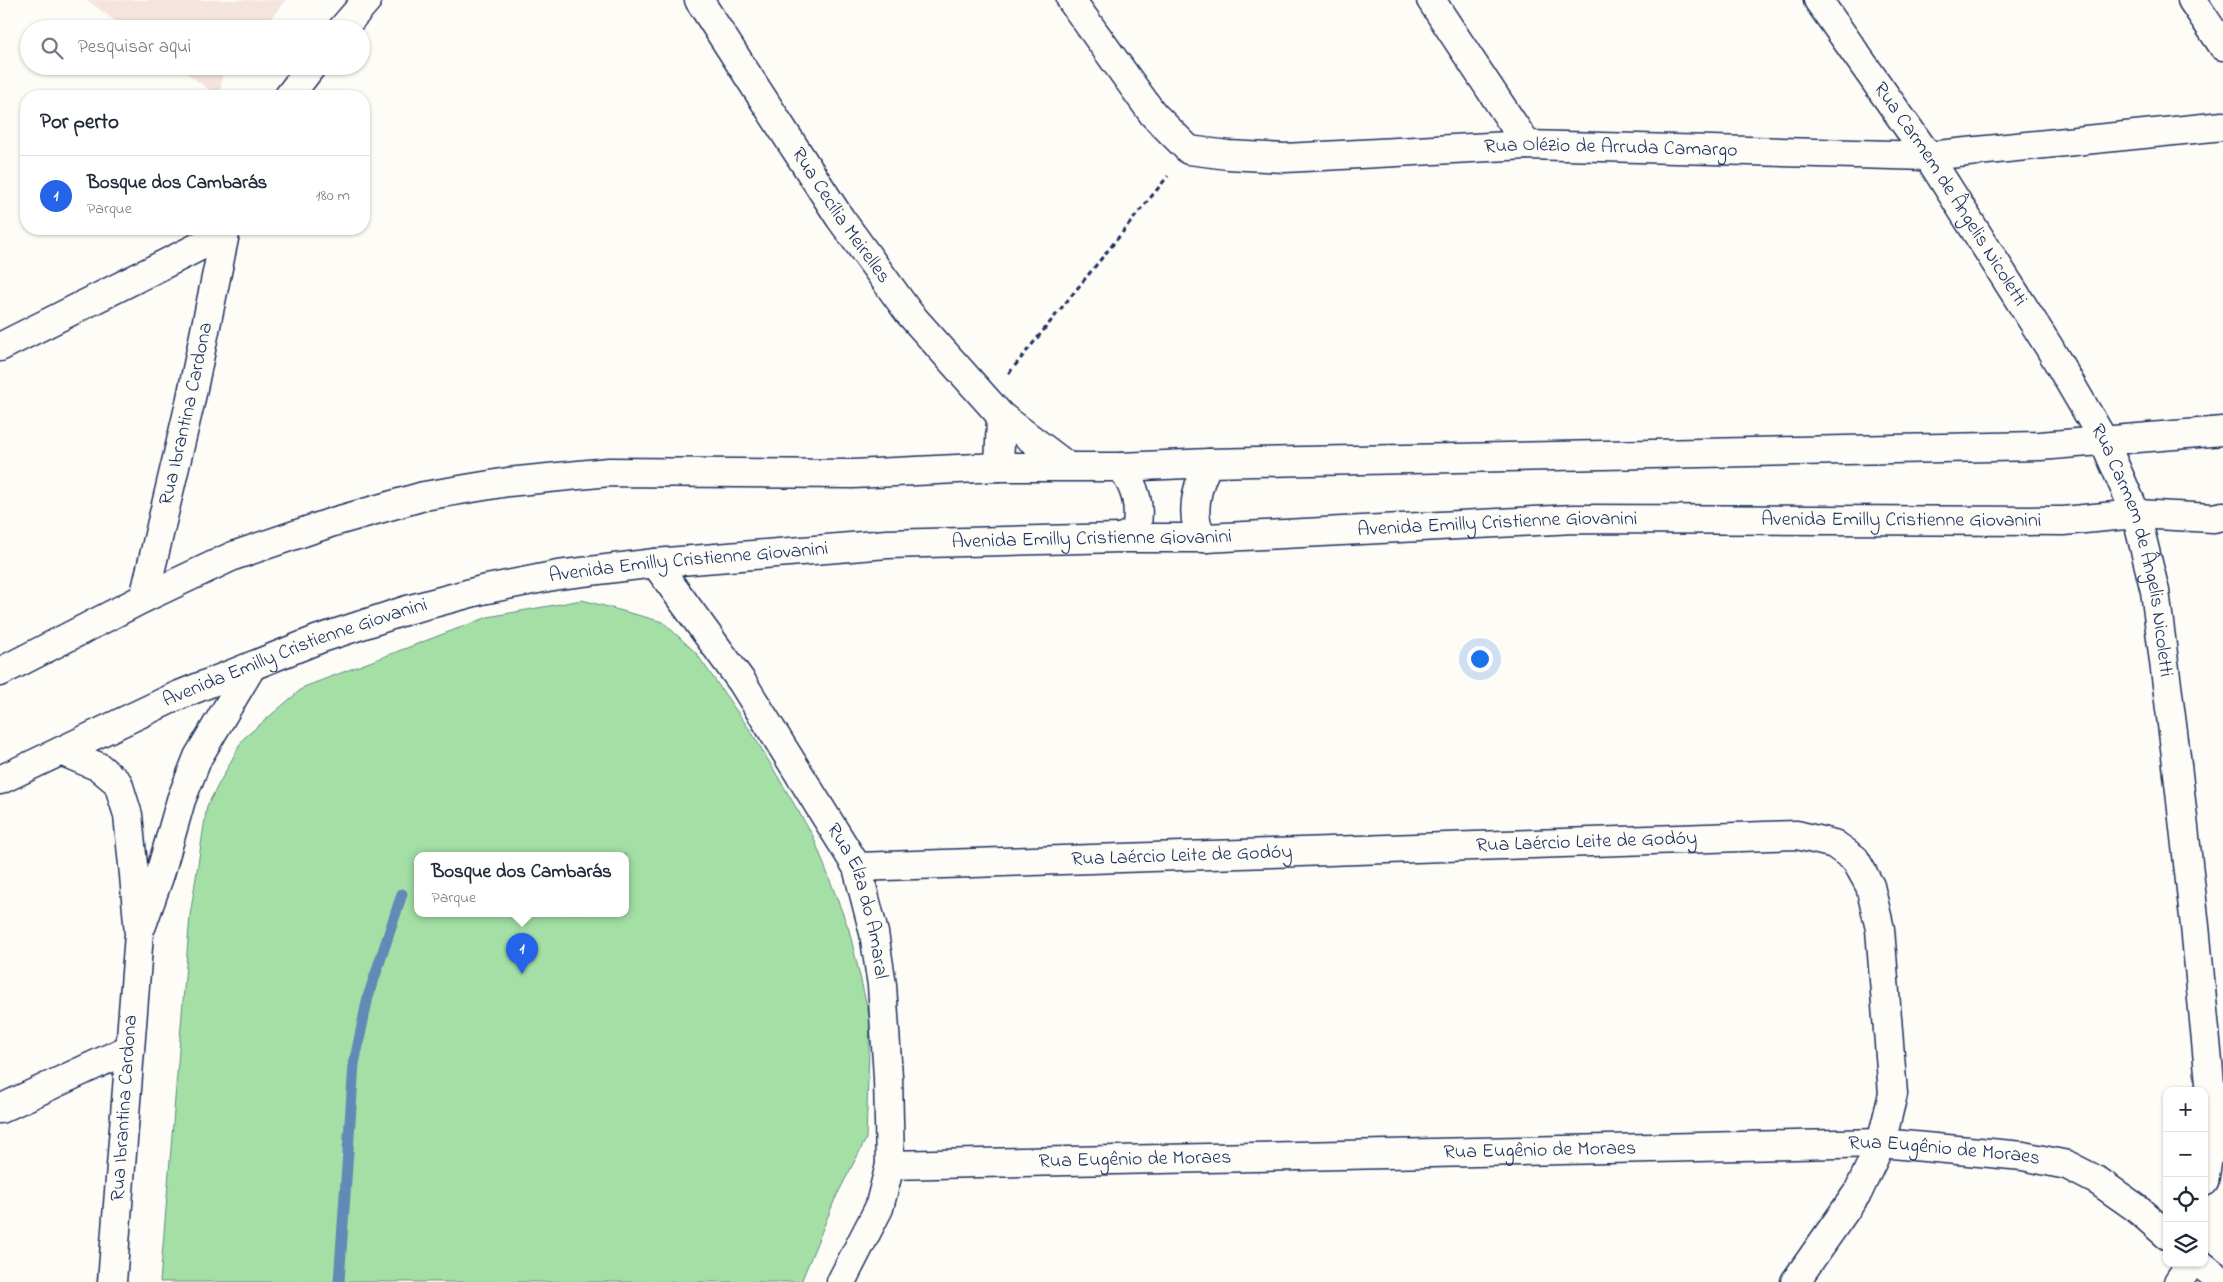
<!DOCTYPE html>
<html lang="pt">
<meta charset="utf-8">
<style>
body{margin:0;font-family:"Indie Flower",sans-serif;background:#f2f2f3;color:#1f2937}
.controls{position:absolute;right:15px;bottom:15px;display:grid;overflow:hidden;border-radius:10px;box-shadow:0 1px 4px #0004}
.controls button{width:45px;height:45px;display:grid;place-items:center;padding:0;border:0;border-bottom:1px solid #e0e1e3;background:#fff;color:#1f2937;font:25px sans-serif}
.you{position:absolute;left:1479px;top:658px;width:18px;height:18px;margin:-12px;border:4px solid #fff;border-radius:50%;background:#1a73e8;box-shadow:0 0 0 8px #1a73e833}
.badge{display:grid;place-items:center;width:32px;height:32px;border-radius:50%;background:#2563eb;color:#fff;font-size:16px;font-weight:700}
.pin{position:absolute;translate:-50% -41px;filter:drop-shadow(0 1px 2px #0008)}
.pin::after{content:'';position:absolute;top:26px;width:18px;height:15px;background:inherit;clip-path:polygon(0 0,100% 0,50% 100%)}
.popup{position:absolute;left:414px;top:852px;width:215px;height:65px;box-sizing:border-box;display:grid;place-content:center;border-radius:10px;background:#fff;filter:drop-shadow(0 1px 4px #0005);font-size:16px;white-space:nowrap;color:#747a83}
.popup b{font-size:19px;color:#1f2937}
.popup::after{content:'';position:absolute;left:50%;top:100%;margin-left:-10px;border:10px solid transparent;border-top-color:#fff}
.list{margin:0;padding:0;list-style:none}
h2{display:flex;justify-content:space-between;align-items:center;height:65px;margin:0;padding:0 20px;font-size:21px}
h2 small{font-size:16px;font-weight:400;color:#747a83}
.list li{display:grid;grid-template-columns:32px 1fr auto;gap:15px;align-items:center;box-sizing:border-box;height:80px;padding:0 20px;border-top:1px solid #e0e1e3}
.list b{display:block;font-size:19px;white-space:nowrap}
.list p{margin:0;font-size:16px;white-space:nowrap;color:#747a83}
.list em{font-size:16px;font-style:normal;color:#747a83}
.icon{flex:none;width:28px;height:28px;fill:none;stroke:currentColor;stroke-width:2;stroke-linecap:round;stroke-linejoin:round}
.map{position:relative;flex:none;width:2223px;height:1282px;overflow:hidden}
.search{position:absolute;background:#fff;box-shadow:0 1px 4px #0004;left:20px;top:20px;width:350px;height:55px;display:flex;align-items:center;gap:12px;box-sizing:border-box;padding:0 18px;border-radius:28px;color:#747a83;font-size:19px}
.panel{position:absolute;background:#fff;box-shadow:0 1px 4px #0004;left:20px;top:90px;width:350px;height:145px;border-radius:20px}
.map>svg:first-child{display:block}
.built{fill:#f5e3de}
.green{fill:#a4e0a6;stroke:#608882;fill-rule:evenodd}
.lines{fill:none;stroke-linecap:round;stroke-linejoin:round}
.stream{stroke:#648ab6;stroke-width:11}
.street-casing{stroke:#1b2f5e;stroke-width:31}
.secondary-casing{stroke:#1b2f5e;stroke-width:31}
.path{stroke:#1b2f5e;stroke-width:3;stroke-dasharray:5 4;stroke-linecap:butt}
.street{stroke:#fdfcf7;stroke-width:28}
.secondary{stroke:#fdfcf7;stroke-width:28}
.labels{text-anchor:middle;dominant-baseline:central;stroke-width:4;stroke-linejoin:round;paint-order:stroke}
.street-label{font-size:20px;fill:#1b2f5e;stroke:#fdfcf7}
</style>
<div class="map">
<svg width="2223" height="1282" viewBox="0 0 2223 1282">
<rect width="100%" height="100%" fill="#fdfcf7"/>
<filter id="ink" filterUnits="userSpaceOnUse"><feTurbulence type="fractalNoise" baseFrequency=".02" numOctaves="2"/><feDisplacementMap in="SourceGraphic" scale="10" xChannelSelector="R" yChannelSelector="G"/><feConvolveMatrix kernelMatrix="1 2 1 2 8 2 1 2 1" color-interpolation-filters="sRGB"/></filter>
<g filter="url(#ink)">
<path class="built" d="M87 0H286L262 29H126Z
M177 66H230L222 75 220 96H218Z"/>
<path class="green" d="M582 600 663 622 696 653 752 733 813 836 849 930 870 1019 866 1139 835 1199 801 1282H160L190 916 207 806 243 739 304 687 488 617ZM418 855H626V913H418Z"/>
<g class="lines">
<path class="stream" d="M339 1282 354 1064 368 997 402 894"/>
<g class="street-casing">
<g id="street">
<path id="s1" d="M699 0 840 218 909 313 1001 416 1067 466"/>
<path id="s2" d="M1071 0 1153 114 1189 150 1228 155 1285 158 1527 145 1928 156 2223 126"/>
<path d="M1431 0 1527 145"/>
<path d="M2192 0 2223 46"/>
<path d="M342 29 367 0"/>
<path d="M289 96 312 66"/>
<path d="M0 347 224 234"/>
<path d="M999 467 1001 416"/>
<path id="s3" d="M144 598 190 403 226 229"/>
<path d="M61 751 99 767 118 783 128 815 134 875 139 934 112 1282"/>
<path id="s4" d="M857 867 1797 835 1834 844 1855 859 1870 886 1880 929 1893 1094 1881 1143 1858 1192 1795 1282"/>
<path d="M142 925 160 874 181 800 198 757 252 666"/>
<path d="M0 1109 129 1049"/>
<path id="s5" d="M890 1165 1881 1143 2023 1156 2067 1165 2098 1181 2135 1207 2167 1235"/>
<path d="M2199 1263 2223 1282"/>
</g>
</g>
<g class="secondary-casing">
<g id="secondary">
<path id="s6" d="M1818 0 1928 156 2049 347 2104 441 2136 514 2155 591 2176 756 2195 926 2210 1083V1144L2204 1182"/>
<path d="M1121 467C1136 488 1141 506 1136 531L1121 538"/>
<path d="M1206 538C1203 534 1198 530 1197 525 1192 505 1199 480 1209 463"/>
<path id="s7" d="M655 563 742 682 857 867 874 933 882 985 888 1077 890 1165 879 1208 841 1282"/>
<path d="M0 672 144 598 233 556 333 522 424 496 508 482 609 472 853 474 999 467H1121L1209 463 2040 446 2223 431"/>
<path id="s8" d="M0 780 177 696 319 639 407 610 482 590 558 575 655 563 887 544 1121 538H1206L1574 519 2063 521 2136 514 2213 518 2223 516"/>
<path d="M2178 1282 2191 1263"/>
</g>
</g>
<path class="path" d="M1009 373 1168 176"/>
<use href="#street" class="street"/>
<use href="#secondary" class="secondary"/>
</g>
</g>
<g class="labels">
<g class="street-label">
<text stroke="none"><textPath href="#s2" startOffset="614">Rua Olézio de Arruda Camargo</textPath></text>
<text stroke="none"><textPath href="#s6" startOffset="235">Rua Carmem de Ângelis Nicoletti</textPath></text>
<text stroke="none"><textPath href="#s1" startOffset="258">Rua Cecília Meirelles</textPath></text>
<text stroke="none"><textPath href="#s3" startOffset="189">Rua Ibrantina Cardona</textPath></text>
<text stroke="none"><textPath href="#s8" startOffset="1942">Avenida Emilly Cristienne Giovanini</textPath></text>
<text stroke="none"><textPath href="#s8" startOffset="1538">Avenida Emilly Cristienne Giovanini</textPath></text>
<text stroke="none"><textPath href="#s8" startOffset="1132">Avenida Emilly Cristienne Giovanini</textPath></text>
<text stroke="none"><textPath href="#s6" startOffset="640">Rua Carmem de Ângelis Nicoletti</textPath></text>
<text stroke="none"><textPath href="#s8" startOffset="728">Avenida Emilly Cristienne Giovanini</textPath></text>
<text stroke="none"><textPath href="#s8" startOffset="322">Avenida Emilly Cristienne Giovanini</textPath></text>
<text stroke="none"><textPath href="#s4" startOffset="730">Rua Laércio Leite de Godóy</textPath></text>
<text stroke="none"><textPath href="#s4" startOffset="325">Rua Laércio Leite de Godóy</textPath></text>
<text stroke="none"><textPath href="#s7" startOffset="398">Rua Elza do Amaral</textPath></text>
<text transform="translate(125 1108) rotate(-86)">Rua Ibrantina Cardona</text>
<text stroke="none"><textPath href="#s5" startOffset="650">Rua Eugênio de Moraes</textPath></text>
<text stroke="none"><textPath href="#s5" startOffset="1055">Rua Eugênio de Moraes</textPath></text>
<text stroke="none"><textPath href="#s5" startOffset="245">Rua Eugênio de Moraes</textPath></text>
</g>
</g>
</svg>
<div class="controls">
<button>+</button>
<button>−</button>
<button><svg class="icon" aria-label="locate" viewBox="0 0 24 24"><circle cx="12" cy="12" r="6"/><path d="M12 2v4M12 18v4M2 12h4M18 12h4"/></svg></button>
<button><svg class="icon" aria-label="layers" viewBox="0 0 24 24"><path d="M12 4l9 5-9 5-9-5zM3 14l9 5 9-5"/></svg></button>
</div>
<div class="you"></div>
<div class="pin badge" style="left:522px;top:974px">1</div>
<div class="popup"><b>Bosque dos Cambarás</b>Parque</div>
<div class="search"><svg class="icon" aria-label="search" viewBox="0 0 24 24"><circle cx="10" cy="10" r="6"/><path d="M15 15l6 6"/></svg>Pesquisar aqui</div>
<section class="panel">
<h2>Por perto<small></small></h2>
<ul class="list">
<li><span class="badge">1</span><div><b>Bosque dos Cambarás</b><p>Parque</p></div><em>180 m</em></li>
</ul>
</section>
</div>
